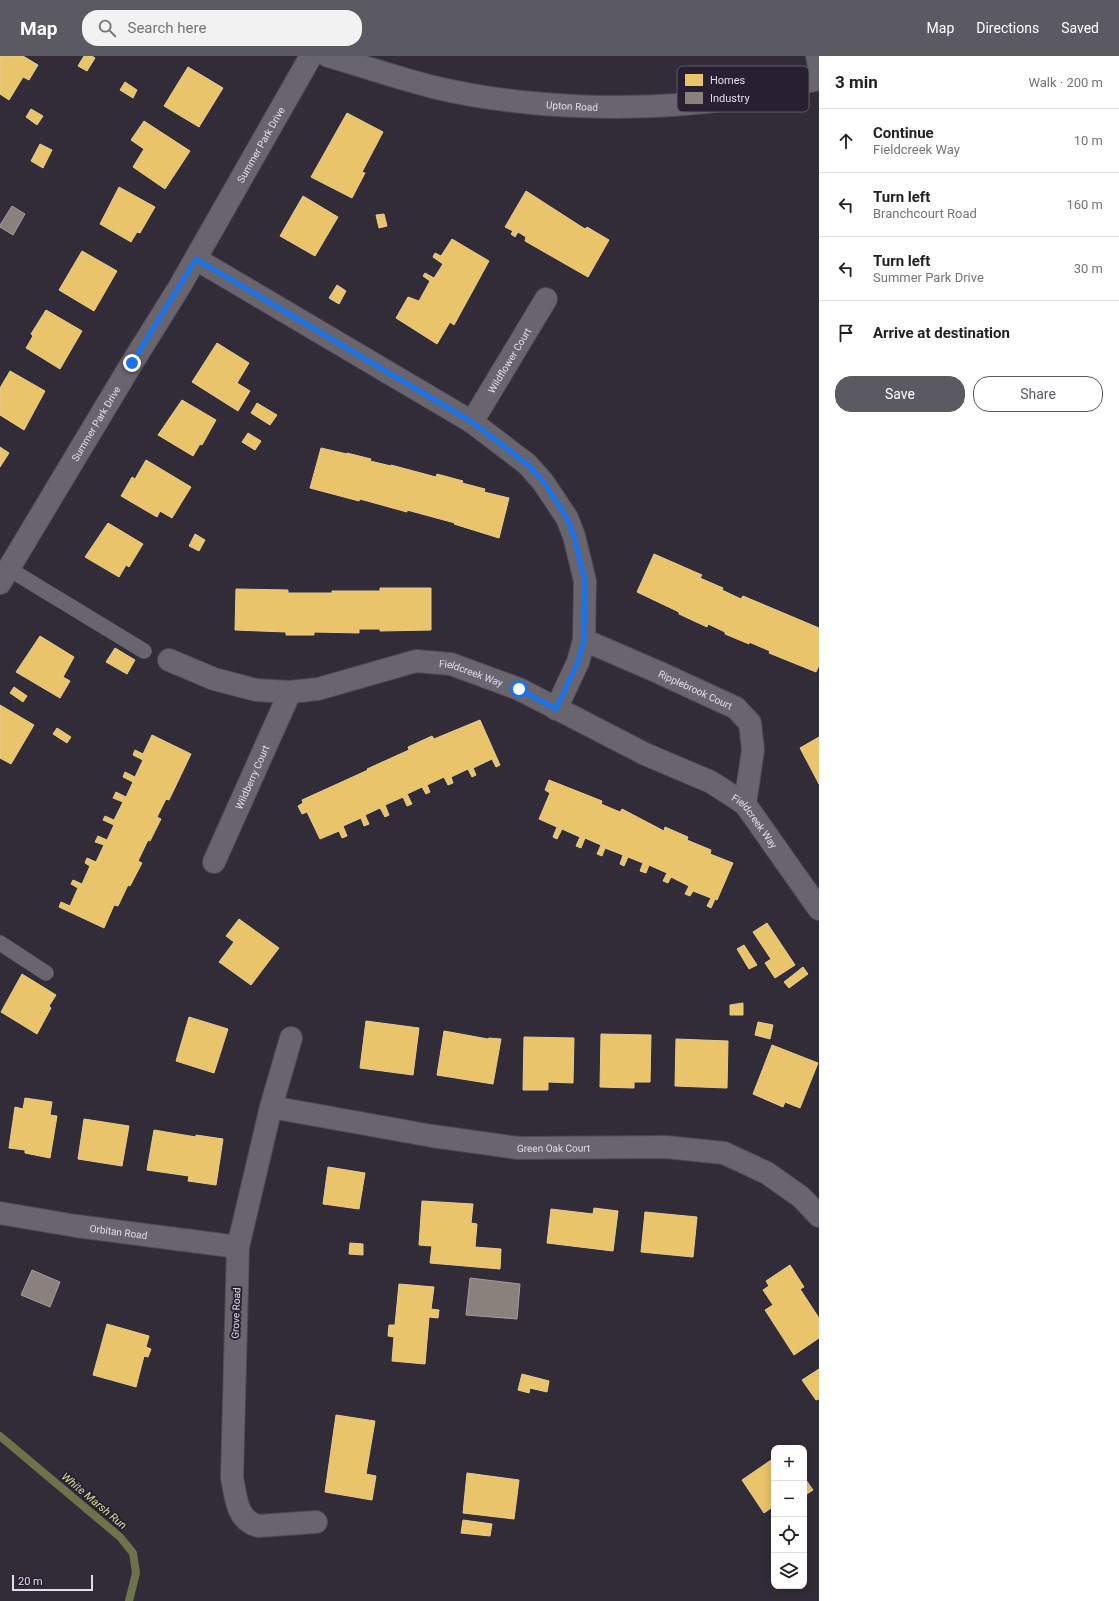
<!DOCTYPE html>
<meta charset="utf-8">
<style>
body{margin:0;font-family:Roboto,sans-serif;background:#f2f2f2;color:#202124}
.controls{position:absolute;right:12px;bottom:12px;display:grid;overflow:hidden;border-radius:8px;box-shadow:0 2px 10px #0003}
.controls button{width:36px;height:36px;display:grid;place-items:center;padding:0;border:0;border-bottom:1px solid #e0e0e0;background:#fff;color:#202124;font:20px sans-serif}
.scale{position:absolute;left:12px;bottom:10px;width:81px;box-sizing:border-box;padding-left:4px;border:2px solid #e1dce9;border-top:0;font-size:11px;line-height:14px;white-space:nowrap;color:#e1dce9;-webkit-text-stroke:3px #281f32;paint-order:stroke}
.stop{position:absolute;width:12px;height:12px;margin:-9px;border:3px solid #1a73e8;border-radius:50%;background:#fff}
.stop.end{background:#1a73e8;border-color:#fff;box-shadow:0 1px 4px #0008}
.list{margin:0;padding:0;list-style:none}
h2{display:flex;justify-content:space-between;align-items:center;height:52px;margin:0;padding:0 16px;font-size:17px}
h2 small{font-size:13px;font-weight:400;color:#757577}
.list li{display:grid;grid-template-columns:26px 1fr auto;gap:12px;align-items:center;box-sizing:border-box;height:64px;padding:0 16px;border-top:1px solid #e0e0e0}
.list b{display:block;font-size:15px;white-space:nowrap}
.list p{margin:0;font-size:13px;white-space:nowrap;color:#757577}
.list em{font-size:13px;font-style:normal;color:#757577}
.actions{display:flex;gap:8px;padding:12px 16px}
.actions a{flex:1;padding:9px 0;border:1px solid #5b5961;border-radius:16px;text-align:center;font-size:14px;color:#5b5961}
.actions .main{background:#5b5961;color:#fff}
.icon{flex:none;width:22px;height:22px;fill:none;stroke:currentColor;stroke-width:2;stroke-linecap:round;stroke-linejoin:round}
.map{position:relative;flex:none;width:819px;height:1545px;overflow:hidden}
header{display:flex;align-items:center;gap:24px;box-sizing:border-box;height:56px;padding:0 20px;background:#5b5961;color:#fff}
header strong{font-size:19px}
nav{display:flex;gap:22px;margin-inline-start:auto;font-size:14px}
.search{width:280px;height:36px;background:#f2f2f2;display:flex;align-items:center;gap:10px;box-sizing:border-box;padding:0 14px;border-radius:16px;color:#757577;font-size:15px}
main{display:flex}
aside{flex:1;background:#fff}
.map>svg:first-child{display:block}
.homes{fill:#e9c46a;stroke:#e7cb90}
.industry{fill:#8a817c;stroke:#a49c9d}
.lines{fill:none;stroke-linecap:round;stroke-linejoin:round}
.stream{stroke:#6d744b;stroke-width:8}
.lane-casing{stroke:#4e4953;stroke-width:16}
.street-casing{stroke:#4e4953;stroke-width:24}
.lane{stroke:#69656e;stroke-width:15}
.street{stroke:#69656e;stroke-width:22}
.route{stroke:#1a73e8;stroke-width:5}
.labels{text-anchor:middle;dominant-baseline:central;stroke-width:4;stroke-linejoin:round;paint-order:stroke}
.street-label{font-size:10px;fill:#e1dce9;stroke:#281f32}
.water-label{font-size:11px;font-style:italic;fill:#d2df96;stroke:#281f32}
.key{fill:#281f32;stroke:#605869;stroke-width:1}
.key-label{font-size:11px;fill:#e1dce9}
</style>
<header>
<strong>Map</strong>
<div class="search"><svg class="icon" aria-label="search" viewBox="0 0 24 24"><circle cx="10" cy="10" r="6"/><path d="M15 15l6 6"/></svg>Search here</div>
<nav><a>Map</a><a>Directions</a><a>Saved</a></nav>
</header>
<main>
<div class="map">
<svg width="819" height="1545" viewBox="0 0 819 1545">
<rect width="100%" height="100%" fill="#322c38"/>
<path class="homes" d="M0 0H23L38 9 29 24 23 21 9 44 0 38Z
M84 0H92L95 2 87 15 78 10Z
M188 11 223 32 199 71 164 50Z
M125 26 137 34 133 42 120 34Z
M31 53 43 60 37 69 26 61Z
M347 57 383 76 362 116 365 117 352 142 311 121Z
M144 65 190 95 165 133 133 111 144 93 131 84Z
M40 88 52 94 43 112 31 105Z
M119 131 155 151 140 177 137 176 131 186 100 168Z
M526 135 585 173 587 171 609 184 588 221 525 185 526 181 518 176 515 181 511 178 513 175 505 171Z
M303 140 338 161 315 200 280 180Z
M384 158 387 170 379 172 376 159Z
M452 183 489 205 454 269 450 266 437 288 396 262 408 241 419 245 430 225 423 220 425 217 434 222 443 208 433 201 435 197 441 200Z
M82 195 117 215 94 255 59 234Z
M337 229 346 235 339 248 329 242Z
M46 254 82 275 60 313 26 292 33 280 31 278Z
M217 287 249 307 237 327 250 335 238 355 192 326Z
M10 315 45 335 24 374 0 359V332Z
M182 344 216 364 202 389 200 388 193 400 158 379Z
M257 347 277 359 270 369 251 357Z
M248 377 261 385 255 394 242 386Z
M0 391 9 397 0 411Z
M321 392 347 398V397L371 403 370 405 391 410V409L436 421 437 418 463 425 462 427 485 433 484 436 509 442 499 482 454 468 455 467 407 454V456L360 443 359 445 310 432Z
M146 404 191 431 172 462 160 455 157 461 121 440 132 421 135 423Z
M108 467 143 488 129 511 126 509 119 521 85 501Z
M195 478 205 484 199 495 189 490Z
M654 498 702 519 700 522 723 532 722 534 741 543 743 540 819 572V609L816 616 769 597 770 595 749 586V588L725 578V576L708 568 707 571 679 558V556L637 536Z
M380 532H431V574L380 575V573H359V577L314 576V579H286V576L235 574 236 533 288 534V537H332V535H380Z
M40 580 74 601 63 621 70 625 60 642 16 616Z
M115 592 135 604 127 618 106 606Z
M14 631 27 640 23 646 10 637Z
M0 649 34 669 11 708 0 702Z
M480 664 500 709 496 711 492 703 473 712 476 719 472 721 468 713 451 721 453 727 448 729 444 721 427 729 430 736 426 738 422 731 407 738 412 748 407 750 403 741 385 749 389 759 385 761 380 752 365 759 369 768 364 770 361 762 343 770 347 780 342 782 339 775 320 783 307 756 302 758 298 750 303 747 302 744 368 714 367 713 409 694 408 691 432 680 434 683Z
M57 672 71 681 67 687 53 678Z
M152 679 191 698 169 744 166 743 157 761 161 763 150 785 148 784 138 805 142 807 130 830 128 829 118 850 114 849 104 872 59 851 61 846 70 850 78 832 71 828 73 824 82 828 90 810 85 807 87 802 96 806 104 789 95 786 98 780 107 784 114 769 103 764 105 760 114 764 123 746 113 742 116 736 126 741 133 726 123 721 125 716 135 721 143 704 133 699 135 694 143 698Z
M819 681V728L800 692Z
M549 724 602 745 601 748 620 756 622 753 664 775 665 771 688 781 687 784 711 794 710 798 733 807 717 844 715 843 711 852 707 850 711 842 693 835 690 840 685 838 689 830 671 821 668 827 663 825 667 817 649 809 646 817 640 815 643 807 628 801 624 810 620 808 623 799 605 792 602 800 597 798 601 789 585 782 581 792 576 790 580 781 562 773 557 783 553 781 557 771 539 763 550 737 545 734Z
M239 863 279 892 251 929 219 906 234 886 226 880Z
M767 867 795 909 775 922 765 907 771 903 753 876Z
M744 889 757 909 749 913 737 893Z
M803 911 808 918 789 932 784 926Z
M22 918 56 939 49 950 51 952 37 978 1 956Z
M743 947V959H730V949Z
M189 961 228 973 214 1017 176 1005Z
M366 965 419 972 413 1019 360 1012Z
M758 966 773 969 770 983 755 979Z
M444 975 488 983 489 982 501 983 493 1028 437 1019Z
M601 978 651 979 650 1026H634V1032L600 1031Z
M524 981 574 982 573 1027 548 1026V1034H523Z
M676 983 728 985 727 1032 675 1030Z
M772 989 818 1007 800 1052 785 1046 783 1051 753 1038Z
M25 1042 52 1046 50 1059 57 1060 50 1102 25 1097V1094L9 1092 15 1051 23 1053Z
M84 1063 129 1070 122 1110 78 1103Z
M154 1074 196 1081V1079L223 1083 216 1129 188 1125 189 1120 147 1114Z
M328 1111 365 1117 359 1153 323 1148Z
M422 1145 473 1148 471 1167 477 1168 475 1191 501 1193 500 1213 430 1207 432 1190 419 1189Z
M594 1152 618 1155 613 1195 547 1187 551 1153 593 1158Z
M645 1156 697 1161 693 1201 641 1196Z
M350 1187 363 1188V1199L349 1198Z
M790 1209 804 1231 800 1233 819 1262V1282L794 1299 765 1254 773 1249 763 1234 769 1230 766 1225Z
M399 1228 434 1231 431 1253 439 1254 438 1262 429 1261 425 1308 392 1305 394 1281 388 1280 389 1269H395Z
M107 1268 149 1280 146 1291 151 1293 148 1301 144 1300 136 1331 93 1319Z
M819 1313V1343L816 1344 802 1324Z
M522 1318 549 1325 547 1336 530 1332 529 1337 518 1334Z
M336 1359 375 1365 366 1418 376 1420 372 1444 325 1436Z
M774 1402V1450L764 1457 742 1424Z
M467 1417 519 1424 514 1463 463 1457Z
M804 1421 813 1434 804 1440Z
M463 1464 492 1468 490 1480 461 1477Z"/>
<path class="industry" d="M12 150 25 158 13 179 0 171V169Z
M32 1214 60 1226 50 1251 21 1239Z
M470 1222 520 1228 517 1263 466 1259Z"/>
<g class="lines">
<path class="stream" d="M0 1380 120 1481 133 1497 136 1517 129 1545"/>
<g class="lane-casing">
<path id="lane" d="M9 513 144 595
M0 887 46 917"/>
</g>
<g class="street-casing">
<g id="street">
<path id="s1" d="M328 0C363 10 397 22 433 31 525 53 642 57 736 42 764 37 792 29 819 23"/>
<path d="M817 0 819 10"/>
<path d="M196 203 472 366 527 408 543 426 567 462 574 480 585 525 584 584 578 606 556 653"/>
<path id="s2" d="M472 366 546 243"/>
<path id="s3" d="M0 527 132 307 180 230 311 0"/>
<path id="s4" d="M584 584 658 616 736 652 750 667 753 694 745 748"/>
<path id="s5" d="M169 604 214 623 256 634 290 636 318 633 416 605 451 608 519 633 645 698 711 726 745 748 819 853"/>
<path id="s6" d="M214 806 290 636"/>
<path d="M291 982 271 1051 238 1191 232 1422C236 1440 236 1464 258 1470L316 1466"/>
<path id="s7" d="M271 1051 432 1080 518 1092 666 1091 724 1097 767 1117 801 1141 819 1160"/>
<path id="s8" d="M0 1157 76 1170 238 1191"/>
</g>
</g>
<use href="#lane" class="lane"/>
<use href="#street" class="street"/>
</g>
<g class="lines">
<path class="route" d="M132 307 196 203 472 366 527 408 544 426 567 462 574 480 585 525 584 584 578 606 556 653 519 633"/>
</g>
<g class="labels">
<g class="street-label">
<text stroke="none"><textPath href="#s1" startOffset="250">Upton Road</textPath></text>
<text stroke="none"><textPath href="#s3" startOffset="510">Summer Park Drive</textPath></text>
<text stroke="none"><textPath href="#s2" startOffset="72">Wildflower Court</textPath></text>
<text stroke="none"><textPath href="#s3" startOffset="186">Summer Park Drive</textPath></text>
<text stroke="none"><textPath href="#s5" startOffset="313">Fieldcreek Way</textPath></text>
<text stroke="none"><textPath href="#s4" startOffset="122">Ripplebrook Court</textPath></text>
<text stroke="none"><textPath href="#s6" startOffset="93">Wildberry Court</textPath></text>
<text stroke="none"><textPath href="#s5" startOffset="637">Fieldcreek Way</textPath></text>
<text stroke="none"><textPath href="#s7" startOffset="286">Green Oak Court</textPath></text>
<text stroke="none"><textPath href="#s8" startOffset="120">Orbitan Road</textPath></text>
<text transform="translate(236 1257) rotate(-88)">Grove Road</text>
</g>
<g class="water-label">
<text transform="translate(94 1445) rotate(40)">White Marsh Run</text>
</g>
</g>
<rect x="677" y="10" width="132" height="46" rx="6" class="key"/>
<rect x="685" y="18" width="18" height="12" fill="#e9c46a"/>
<rect x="685" y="36" width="18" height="12" fill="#8a817c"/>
<g class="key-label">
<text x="710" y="28">Homes</text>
<text x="710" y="46">Industry</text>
</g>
</svg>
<div class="controls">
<button>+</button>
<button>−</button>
<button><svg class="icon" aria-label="locate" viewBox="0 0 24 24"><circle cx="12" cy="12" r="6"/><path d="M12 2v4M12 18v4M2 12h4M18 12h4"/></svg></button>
<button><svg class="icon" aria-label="layers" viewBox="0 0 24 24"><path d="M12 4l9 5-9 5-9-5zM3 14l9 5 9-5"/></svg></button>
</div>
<div class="scale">20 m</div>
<div class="stop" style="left:519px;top:633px"></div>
<div class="stop end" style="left:132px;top:307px"></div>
</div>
<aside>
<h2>3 min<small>Walk · 200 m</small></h2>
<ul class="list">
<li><svg class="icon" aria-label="ahead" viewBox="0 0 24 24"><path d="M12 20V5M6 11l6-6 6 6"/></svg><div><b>Continue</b><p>Fieldcreek Way</p></div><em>10 m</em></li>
<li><svg class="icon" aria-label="left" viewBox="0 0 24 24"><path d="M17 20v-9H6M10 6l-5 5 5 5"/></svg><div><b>Turn left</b><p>Branchcourt Road</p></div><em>160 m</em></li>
<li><svg class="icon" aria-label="left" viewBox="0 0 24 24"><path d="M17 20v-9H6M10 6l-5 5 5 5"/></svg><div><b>Turn left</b><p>Summer Park Drive</p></div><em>30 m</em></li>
<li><svg class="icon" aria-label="arrive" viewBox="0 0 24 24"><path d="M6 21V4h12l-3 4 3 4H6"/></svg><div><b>Arrive at destination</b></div></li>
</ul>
<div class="actions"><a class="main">Save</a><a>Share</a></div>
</aside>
</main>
